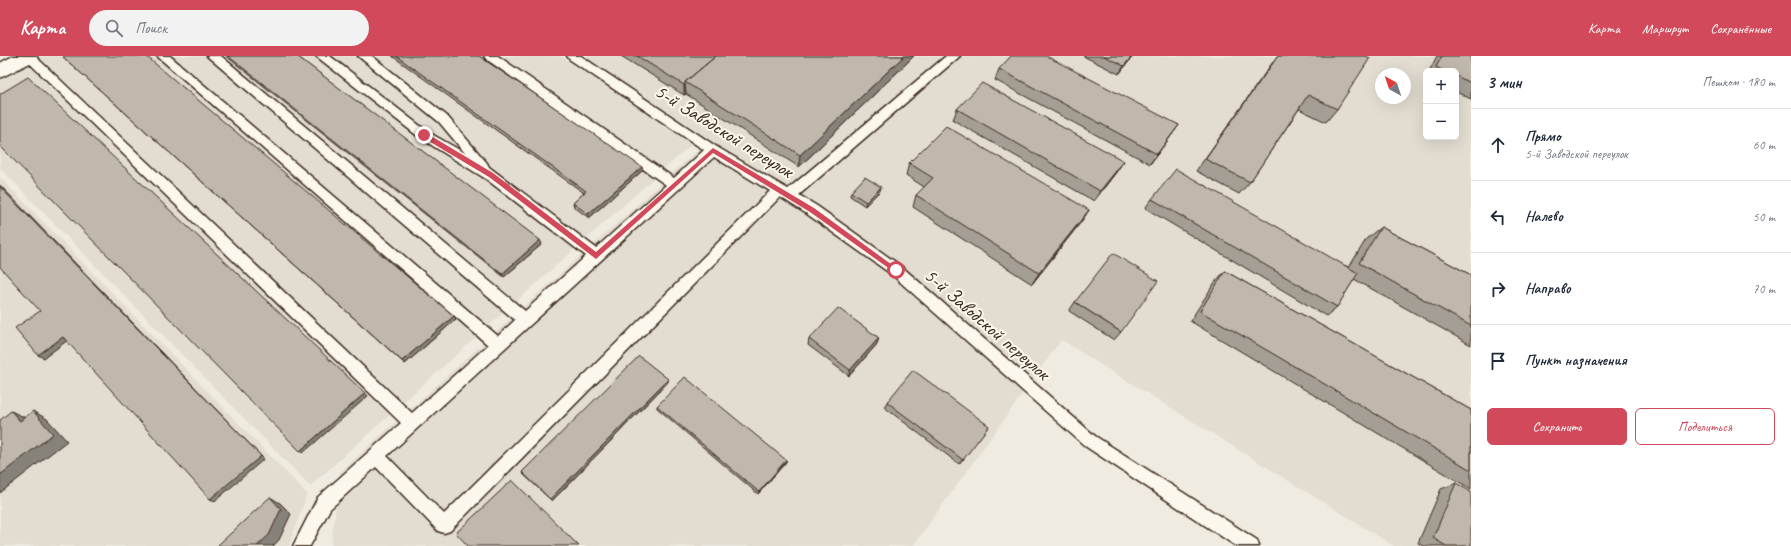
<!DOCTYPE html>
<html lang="ru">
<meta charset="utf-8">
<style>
body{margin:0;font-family:Caveat,sans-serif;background:#f2f2f3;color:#1f2937}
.controls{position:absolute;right:12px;top:12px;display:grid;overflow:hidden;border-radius:6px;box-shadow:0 4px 16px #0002}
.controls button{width:36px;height:36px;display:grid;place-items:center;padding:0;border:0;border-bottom:1px solid #e0e1e3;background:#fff;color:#1f2937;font:20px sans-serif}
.compass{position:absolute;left:1375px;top:12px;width:36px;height:36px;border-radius:50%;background:#fff;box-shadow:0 4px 16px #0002;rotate:320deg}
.stop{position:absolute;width:12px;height:12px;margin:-9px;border:3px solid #d1495b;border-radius:50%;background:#fff}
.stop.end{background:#d1495b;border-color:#fff;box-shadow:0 1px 4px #0008}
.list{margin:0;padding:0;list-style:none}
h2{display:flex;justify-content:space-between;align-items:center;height:52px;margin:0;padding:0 16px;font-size:17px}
h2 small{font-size:13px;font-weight:400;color:#747a83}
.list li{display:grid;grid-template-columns:26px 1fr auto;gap:12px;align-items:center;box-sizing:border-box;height:72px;padding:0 16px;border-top:1px solid #e0e1e3}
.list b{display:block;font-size:15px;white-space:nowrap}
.list p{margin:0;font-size:13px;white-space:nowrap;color:#747a83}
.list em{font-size:13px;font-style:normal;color:#747a83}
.actions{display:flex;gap:8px;padding:12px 16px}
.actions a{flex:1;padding:9px 0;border:1px solid #d1495b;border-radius:6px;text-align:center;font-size:14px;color:#d1495b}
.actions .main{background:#d1495b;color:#fff}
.icon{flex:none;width:22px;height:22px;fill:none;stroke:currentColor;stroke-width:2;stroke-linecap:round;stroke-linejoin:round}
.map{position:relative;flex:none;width:1471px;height:490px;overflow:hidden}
header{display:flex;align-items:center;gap:24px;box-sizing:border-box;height:56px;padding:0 20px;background:#d1495b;color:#fff}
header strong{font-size:19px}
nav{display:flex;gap:22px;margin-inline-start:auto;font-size:14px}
.search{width:280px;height:36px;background:#f2f2f3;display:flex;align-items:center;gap:10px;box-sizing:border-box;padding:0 14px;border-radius:22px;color:#747a83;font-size:15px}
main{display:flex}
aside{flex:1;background:#fff}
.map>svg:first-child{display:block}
.built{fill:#e2dcd1;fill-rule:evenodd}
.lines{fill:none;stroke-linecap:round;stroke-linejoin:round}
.lane-casing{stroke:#3b2a1e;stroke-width:3}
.street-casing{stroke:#3b2a1e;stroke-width:3}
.lane{fill:#fbf7ec;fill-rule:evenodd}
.street{fill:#fbf7ec;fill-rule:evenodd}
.wall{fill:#a59e95;stroke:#3b2a1e}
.shaded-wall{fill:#868179;stroke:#3b2a1e}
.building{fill:#c0b8ad;stroke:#3b2a1e}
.route{fill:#d1495b}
.labels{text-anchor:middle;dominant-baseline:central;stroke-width:4;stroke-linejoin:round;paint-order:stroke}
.street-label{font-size:20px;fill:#3b2a1e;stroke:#fbf7ec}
</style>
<header>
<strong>Карта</strong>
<div class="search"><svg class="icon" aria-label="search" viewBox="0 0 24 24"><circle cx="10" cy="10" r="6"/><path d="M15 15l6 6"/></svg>Поиск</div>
<nav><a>Карта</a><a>Маршрут</a><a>Сохранённые</a></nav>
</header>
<main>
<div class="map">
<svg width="1471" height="490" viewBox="0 0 1471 490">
<rect width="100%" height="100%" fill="#f0ebe0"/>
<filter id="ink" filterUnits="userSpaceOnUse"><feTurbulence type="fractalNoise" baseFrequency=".025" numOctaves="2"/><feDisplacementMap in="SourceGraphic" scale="8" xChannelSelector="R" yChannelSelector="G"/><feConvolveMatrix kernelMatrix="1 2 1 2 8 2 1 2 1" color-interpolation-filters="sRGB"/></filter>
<g filter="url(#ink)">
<path class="built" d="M42 0H560L693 87 310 430 0 112V22Z
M576 0H1471V490H1394L1061 284 913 490H331L340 416 706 87ZM1426 15H1456V81H1426ZM1381 18H1405V42H1381Z
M0 121 307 438 289 490H0Z"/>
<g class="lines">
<g class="lane-casing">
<path id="lane" d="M22 0H35L412 357 488 289 157 0H170L498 280 515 264 207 0H221L525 255 586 200 486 123 420 82 316 0H330L428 76 465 97 439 66 358 0H372L447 60 487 107 489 111 596 192 666 129 486 3 484 0H498L674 122 704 94 569 3 567 0H581L717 91 788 133 946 0H960L799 139 817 150 901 210 1095 380 1257 484 1259 490H1236L1085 390 891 218 807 158 780 141 450 475 444 477 438 475 376 411 330 453 310 490H293L318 441 401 367ZM714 101 770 135 444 458 387 400Z"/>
</g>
<g class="street-casing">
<path id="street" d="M13 0H37L34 5 0 22V7Z"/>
</g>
<use href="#lane" class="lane"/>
<use href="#street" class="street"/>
</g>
<path class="wall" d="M226 0H297L542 188 504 221Z
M392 0H479L643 114 589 162 574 151 573 147 584 137Z
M621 0H914L799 111 686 38 684 39Z
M1083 0H1133L1119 18Z
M1277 0H1366L1337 53 1326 66 1299 53 1250 126 1239 138 1196 115Z
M1437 0H1471V43L1456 36V15H1429Z
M63 1 454 260 456 263 405 308Z
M999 13 1179 69 1150 108 995 24Z
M957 53 1117 115 1094 145 953 64Z
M909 107 1089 154 1081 166 1032 228 913 151 916 139 924 131 906 119Z
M880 135 865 150 850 140 851 136Z
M1152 143 1349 211 1367 182 1381 171 1471 219V289L1354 223 1337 251 1326 260 1145 152Z
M1225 215 1471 354V433L1190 265 1215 226Z
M1075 246 1121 276 1114 284 1069 255Z
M809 283 877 288 849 320 808 289Z
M668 323V326L552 445 523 418 522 416Z
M887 346 989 370 959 408 884 351Z
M657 350 786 404V406L758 438 657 352Z
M1456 427 1471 490H1423L1418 487 1441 433Z"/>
<path class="shaded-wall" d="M904 0H914L799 111 800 99Z
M1132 0H1133L1119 18 1124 10Z
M685 28 686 38 684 39V29Z
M1179 69 1171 80 1150 108 1157 98Z
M1124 105 1117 115 1094 145 1100 135Z
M642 111 643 114 589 162 588 158Z
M0 129 264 403 215 445 210 443 0 131Z
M881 131 880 135 865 150 866 146Z
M1089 154 1081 166 1032 228 1039 217Z
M540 184 542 188 504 221 502 218Z
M454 260 456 263 405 308 402 305Z
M63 281 68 284 44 302 38 299Z
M879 282 877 288 849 320 850 314Z
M668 323V326L552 445 550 443Z
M365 337 368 340 303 397 300 395Z
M11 355 26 362 20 365Z
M33 355 47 363 67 385 0 437V419Z
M786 404V406L758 438 759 436Z
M270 441 280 447 291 458 279 484 273 490H257Z"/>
<path class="building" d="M65 0H146L454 260 402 305 63 1Z
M228 0H297L540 184 502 218Z
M396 0H479L642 111 588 158 573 147 586 135Z
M637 0H716L685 26V28L684 29Z
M716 0H904L800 99 685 26Z
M1011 0H1046L1179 69 1157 98 999 13Z
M1104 0H1132L1124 10Z
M1278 0H1366L1370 2 1337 53 1308 39 1250 126 1205 103Z
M1442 0H1471V27L1456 20V15H1444L1436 11Z
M28 21 365 337 300 395 0 90V38Z
M982 27 1124 105 1100 135 957 53Z
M946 70 1089 154 1039 217 916 139 933 122 909 107Z
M1176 113 1358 217 1337 251 1152 143Z
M865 121 881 131 866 146 851 136Z
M0 131 261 400 210 443 63 281 38 299 15 272 40 255 0 211Z
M1381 171 1471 219V270L1359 207Z
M1113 197 1158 225 1121 276 1075 246Z
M1225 215 1471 354V414L1200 255Z
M838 252 879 282 850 314 809 283Z
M639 300 668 323 550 443 522 416Z
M913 314 989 370 963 404 887 346Z
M685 321 786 404 759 436 657 350Z
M11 355 20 365 33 355 53 378 0 419V364Z
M512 424 579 490H468L456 477Z
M1456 427 1471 436V490H1446L1433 482Z
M270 441 281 453 269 479 257 490H217Z"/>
</g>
<path class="route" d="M422 77H426L493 117 596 196 713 92 814 152 899 214 896 217 894 216 810 156 713 97 596 203 489 121 422 81Z"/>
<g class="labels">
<g class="street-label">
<text transform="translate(724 75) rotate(32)">5-й Заводской переулок</text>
<text transform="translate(987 268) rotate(41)">5-й Заводской переулок</text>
</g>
</g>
</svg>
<div class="controls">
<button>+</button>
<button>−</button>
</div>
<svg class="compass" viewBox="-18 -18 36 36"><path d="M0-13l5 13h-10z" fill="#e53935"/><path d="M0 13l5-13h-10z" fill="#747a83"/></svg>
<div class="stop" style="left:896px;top:214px"></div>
<div class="stop end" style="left:424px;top:79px"></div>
</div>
<aside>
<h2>3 мин<small>Пешком · 180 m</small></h2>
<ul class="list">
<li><svg class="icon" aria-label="ahead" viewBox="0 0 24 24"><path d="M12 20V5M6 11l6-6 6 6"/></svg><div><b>Прямо</b><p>5-й Заводской переулок</p></div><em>60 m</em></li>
<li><svg class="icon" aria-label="left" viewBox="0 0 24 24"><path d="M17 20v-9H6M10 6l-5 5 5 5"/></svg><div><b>Налево</b></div><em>50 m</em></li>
<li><svg class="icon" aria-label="right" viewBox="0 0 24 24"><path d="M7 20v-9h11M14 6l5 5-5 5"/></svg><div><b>Направо</b></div><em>70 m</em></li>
<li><svg class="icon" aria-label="arrive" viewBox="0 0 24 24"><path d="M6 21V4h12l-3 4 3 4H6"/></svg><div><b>Пункт назначения</b></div></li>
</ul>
<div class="actions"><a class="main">Сохранить</a><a>Поделиться</a></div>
</aside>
</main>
